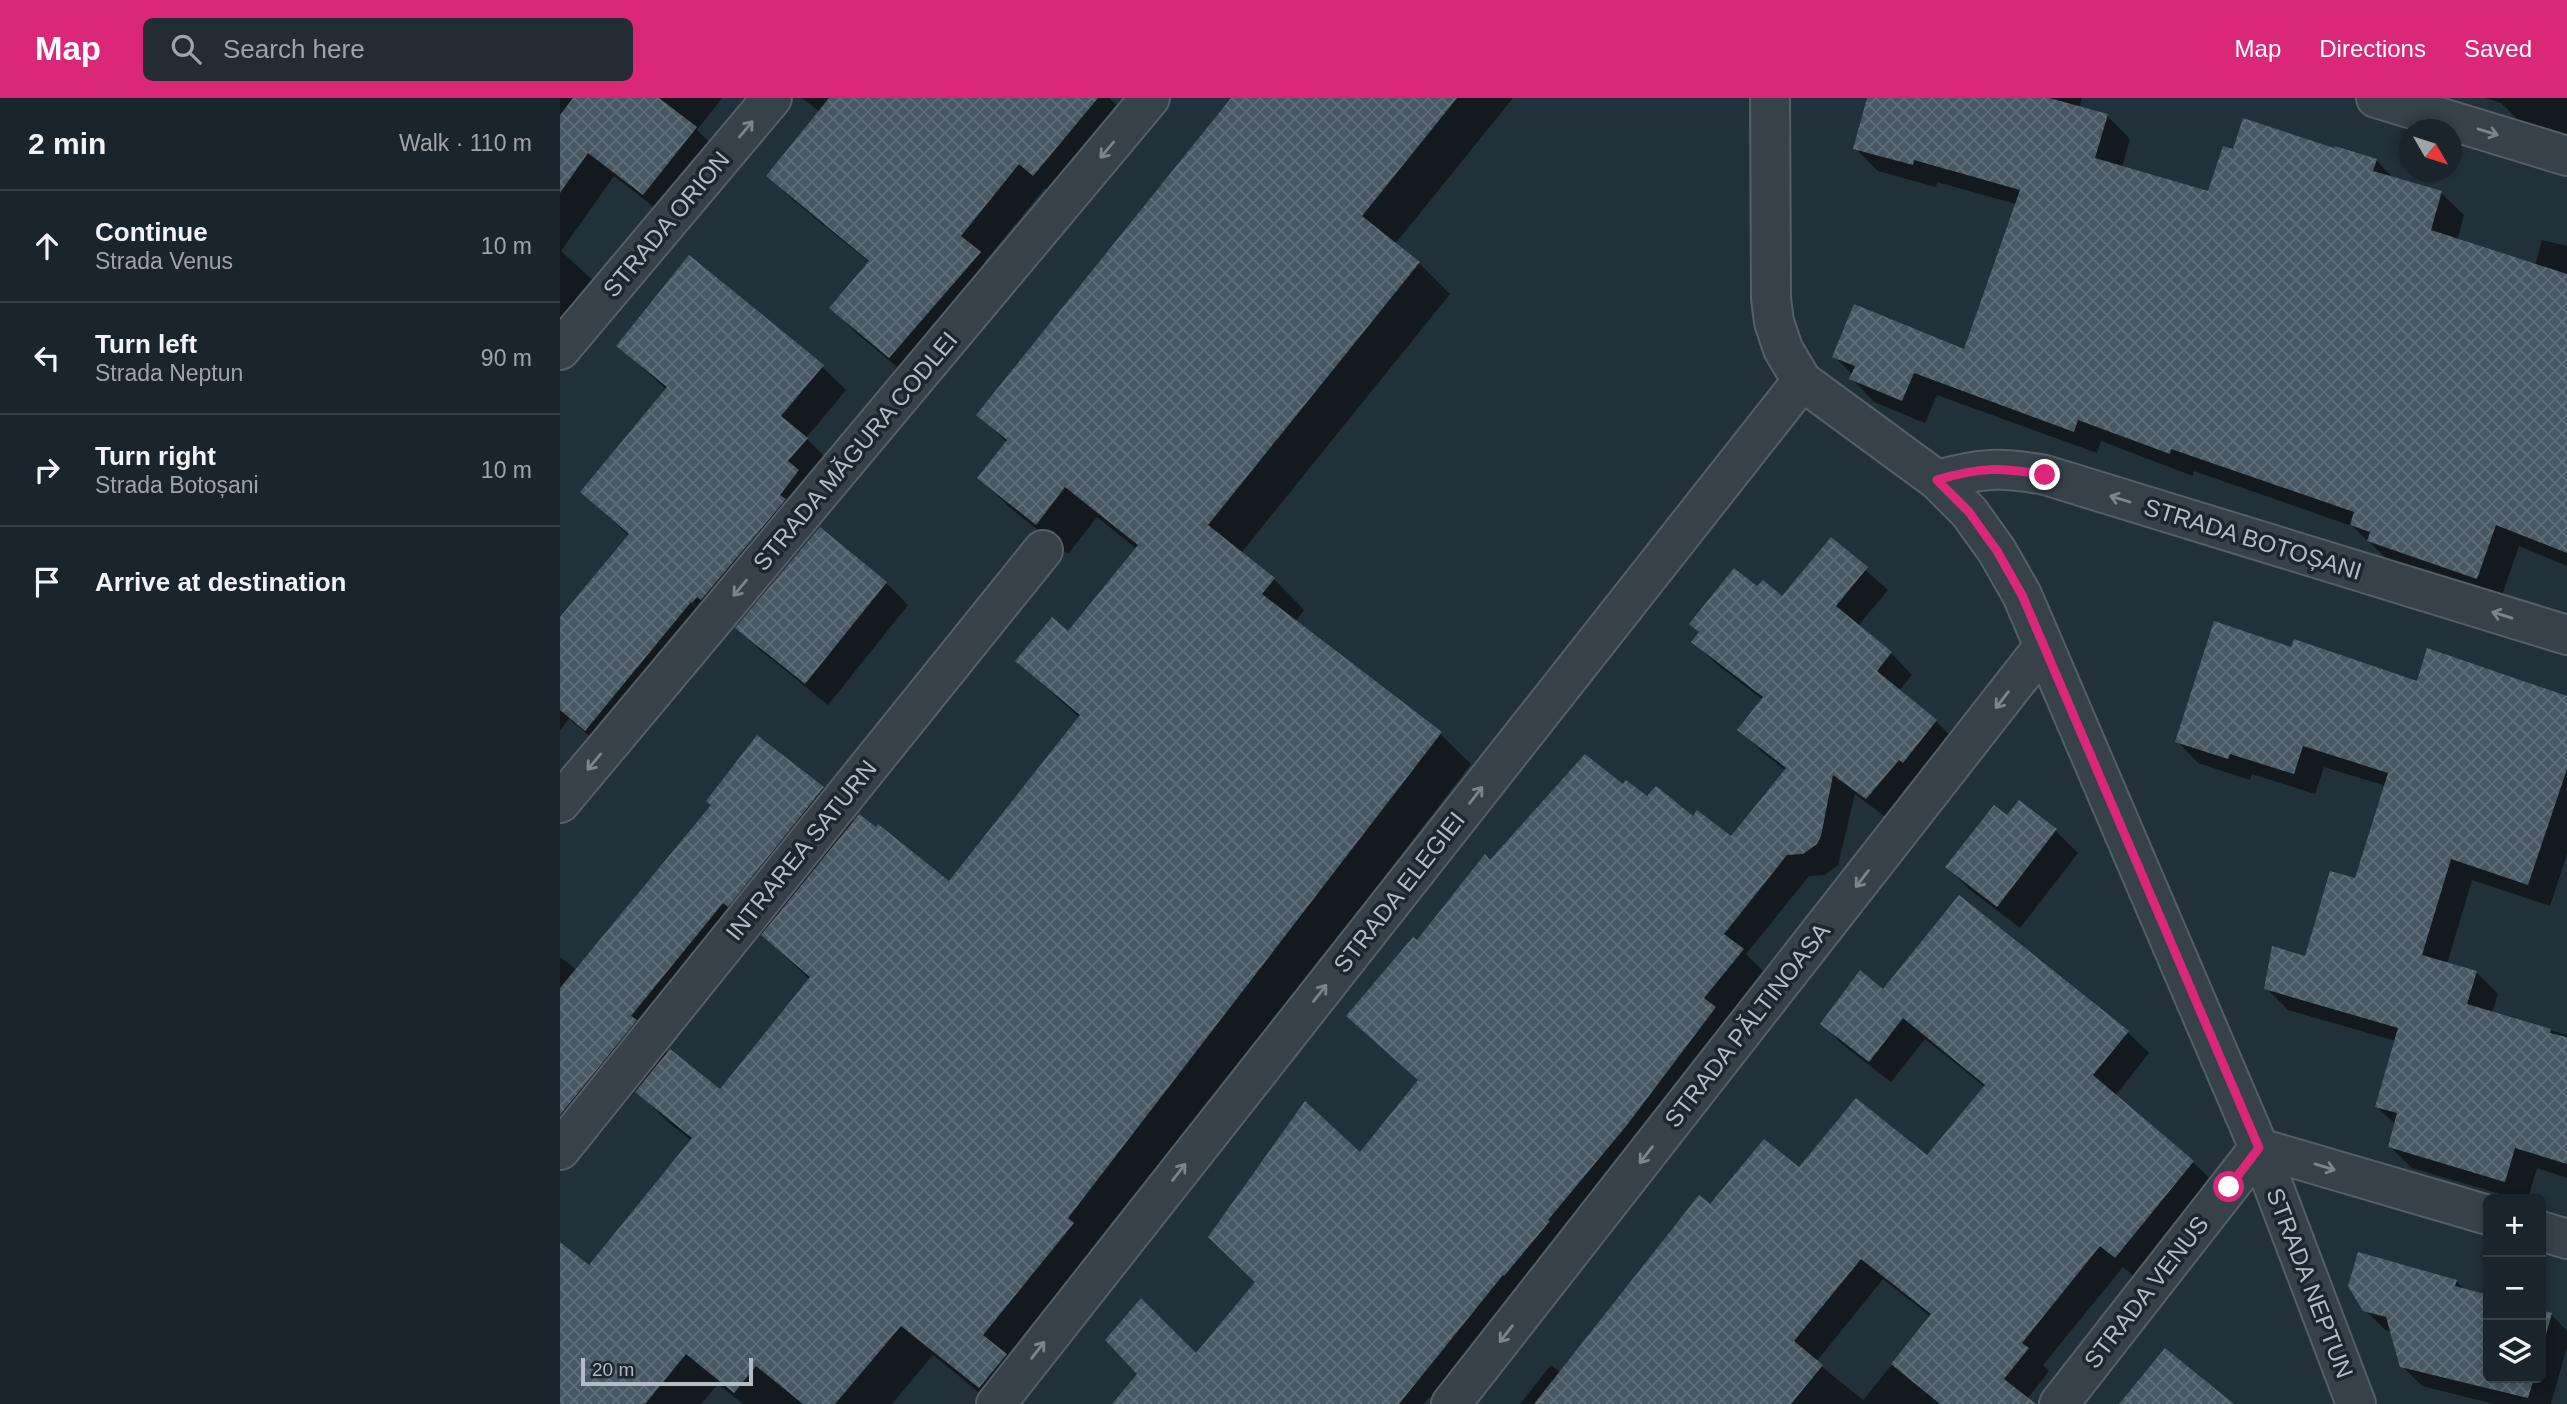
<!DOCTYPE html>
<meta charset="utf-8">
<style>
body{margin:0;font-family:Arial,sans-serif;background:#232c34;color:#f1f3f6}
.controls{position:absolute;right:21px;bottom:21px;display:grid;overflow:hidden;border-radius:10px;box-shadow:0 4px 10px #0003}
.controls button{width:63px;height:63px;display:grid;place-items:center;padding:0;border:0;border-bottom:2px solid #384148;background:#1a242c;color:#f1f3f6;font:35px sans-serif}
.compass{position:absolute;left:1839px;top:21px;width:63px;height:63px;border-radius:50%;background:#1a242c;box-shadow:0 4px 10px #0003;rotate:129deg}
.scale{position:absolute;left:21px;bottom:18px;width:172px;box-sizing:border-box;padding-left:7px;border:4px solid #b1bcc6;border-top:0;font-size:19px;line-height:24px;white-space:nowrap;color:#b1bcc6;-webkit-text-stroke:5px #1b262f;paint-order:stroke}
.stop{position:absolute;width:21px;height:21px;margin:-16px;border:5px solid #db2777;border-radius:50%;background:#fff}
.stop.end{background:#db2777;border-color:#fff;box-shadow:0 2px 7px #0008}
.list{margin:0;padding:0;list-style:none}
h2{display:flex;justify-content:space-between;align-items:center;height:91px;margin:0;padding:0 28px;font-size:30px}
h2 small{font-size:23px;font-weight:400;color:#9fa4a9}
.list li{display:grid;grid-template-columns:46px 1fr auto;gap:21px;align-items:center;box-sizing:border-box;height:112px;padding:0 28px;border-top:2px solid #384148}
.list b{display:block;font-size:26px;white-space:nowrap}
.list p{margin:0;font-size:23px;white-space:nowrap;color:#9fa4a9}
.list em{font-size:23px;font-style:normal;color:#9fa4a9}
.icon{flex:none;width:38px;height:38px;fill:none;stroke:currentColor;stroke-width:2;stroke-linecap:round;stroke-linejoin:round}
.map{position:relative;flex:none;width:2007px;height:1306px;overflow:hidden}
header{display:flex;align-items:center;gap:42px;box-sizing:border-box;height:98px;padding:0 35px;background:#db2777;color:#fff}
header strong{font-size:33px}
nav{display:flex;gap:38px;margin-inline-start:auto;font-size:24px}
.search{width:490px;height:63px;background:#232c34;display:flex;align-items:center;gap:18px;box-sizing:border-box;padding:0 24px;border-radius:10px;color:#9fa4a9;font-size:26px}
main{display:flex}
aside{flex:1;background:#1a242c}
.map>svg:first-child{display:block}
.shadow{fill:#0007;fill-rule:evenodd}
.building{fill:url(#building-cross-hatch)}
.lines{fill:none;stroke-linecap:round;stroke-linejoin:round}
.minor-casing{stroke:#545f68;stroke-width:42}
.minor{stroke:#36414a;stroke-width:38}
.oneway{stroke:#7a858e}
.route{stroke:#db2777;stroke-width:9}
.labels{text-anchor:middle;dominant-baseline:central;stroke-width:7;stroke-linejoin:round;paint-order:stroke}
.street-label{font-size:24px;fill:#b1bcc6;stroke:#1b262f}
</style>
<header>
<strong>Map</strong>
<div class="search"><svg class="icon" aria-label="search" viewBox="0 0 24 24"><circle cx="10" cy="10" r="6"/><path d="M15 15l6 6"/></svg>Search here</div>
<nav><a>Map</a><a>Directions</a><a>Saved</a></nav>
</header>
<main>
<aside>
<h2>2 min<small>Walk · 110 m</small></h2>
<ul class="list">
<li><svg class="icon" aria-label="ahead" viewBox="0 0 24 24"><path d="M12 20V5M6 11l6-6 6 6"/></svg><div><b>Continue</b><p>Strada Venus</p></div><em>10 m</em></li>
<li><svg class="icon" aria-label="left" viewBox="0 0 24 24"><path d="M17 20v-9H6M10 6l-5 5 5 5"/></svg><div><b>Turn left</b><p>Strada Neptun</p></div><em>90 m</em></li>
<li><svg class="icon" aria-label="right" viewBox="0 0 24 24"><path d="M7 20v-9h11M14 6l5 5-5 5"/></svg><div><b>Turn right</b><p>Strada Botoșani</p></div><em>10 m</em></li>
<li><svg class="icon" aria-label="arrive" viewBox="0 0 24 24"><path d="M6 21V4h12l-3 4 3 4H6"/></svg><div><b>Arrive at destination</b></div></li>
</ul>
</aside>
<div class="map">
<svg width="2007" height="1306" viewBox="0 0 2007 1306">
<defs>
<pattern id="building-cross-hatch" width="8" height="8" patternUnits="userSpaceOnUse" patternTransform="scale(1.75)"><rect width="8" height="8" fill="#485863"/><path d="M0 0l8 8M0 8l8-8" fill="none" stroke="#606e78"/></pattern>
</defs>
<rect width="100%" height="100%" fill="#22303a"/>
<path class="shadow" d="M0 0H162L137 32 160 55 108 120 54 78 1 153 40 189 10 227 0 219Z
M242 0H549L556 7 541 26 552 37 498 102 485 90 426 162 444 180 354 283 296 235 272 210 310 165 233 102 208 78 260 14Z
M673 0H953L835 146 859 165 890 196 681 455 714 481 744 512 735 524 880 636 911 666 538 1152 455 1266 476 1288 461 1306H433L373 1257 332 1306H183L158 1286 141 1306H0V1147L29 1170 132 1043 108 1024 76 992 21 1059 0 1043V859L17 872 153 707 198 639 263 690 295 723 389 786 520 620 457 563 509 535 577 451 537 419 508 456 450 410 419 379 447 345 419 317ZM195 834 199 838 202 835 250 882 160 993 101 949Z
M1309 0H1522L1519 10 1547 18 1570 41 1562 69 1649 95 1674 53 1775 52 1816 62 1834 81 1881 95 1904 117 1897 143 1975 168 1982 142 2007 148V468L1959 448 1940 503 1831 465 1792 428 1634 373 1633 378 1541 343 1537 355 1377 297 1365 325 1314 304 1292 281 1293 277 1274 258 1405 253 1456 106 1377 84 1376 89 1318 73 1295 50Z
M1925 0H2007V48L1990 33 1960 24 1941 5Z
M58 248 262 269 286 292 246 340 271 365 50 655 9 621 0 632V522L69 438 22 394 107 292Z
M260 431 326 485 348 507 268 607 200 552 178 529Z
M1272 442 1328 492 1298 528 1331 555 1352 577 1339 593 1376 623 1397 645 1328 721 1295 696 1278 767 1265 777 1249 778 1186 856 1204 874 1166 921 1176 932 877 1305 869 1299 864 1306H555L636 1258 860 984 788 918 930 764 1063 688 1133 720 1171 741 1226 673 1201 653 1180 632 1203 602 1155 565 1134 544 1198 491 1222 500Z
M1733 551 1858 585 2007 600V756L1990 808 1912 782 1887 866 1916 874 1938 896 1932 915 2007 937V1080L1977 1070 1968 1101H1957L1852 1070 1830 1049 1836 1027 1817 1009 1836 943 1728 912 1706 890 1747 860 1796 782 1826 688 1764 669 1755 696 1692 676 1690 682 1638 665 1617 643Z
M1459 704 1496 733 1518 755 1460 830 1409 791 1387 769 1447 719Z
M1323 893 1567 934 1589 955 1555 998 1633 1064 1654 1085 1577 1181 1563 1169 1483 1267 1489 1273 1467 1301 1473 1306H960L991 1267 1001 1275 1150 1108 1239 1071 1368 1060 1425 989 1365 941 1331 984 1283 947 1262 925ZM1323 1181 1371 1219 1303 1302 1256 1264Z
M1896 1183 1906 1193 1928 1199V1280H1981V1214L1991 1216 2007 1233V1249L1991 1306H1934L1862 1288 1842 1268 1832 1234 1825 1232 1804 1211Z"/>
<path class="building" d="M13 0H99L137 29 83 97 28 55 0 95V17Z
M269 0H538L473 78 459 66 401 138 421 154 329 260 269 210 309 163 206 78Z
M671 0H897L802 118 860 164 648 427 715 480 702 496 882 634 508 1120 514 1125 423 1237 447 1256 419 1290 341 1228 275 1306H243L196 1268 174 1295 126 1256 85 1306H0V1144L29 1167 132 1040 75 994 110 951 160 991 250 879 201 837 299 716 316 729 318 726 389 783 520 617 455 563 492 519 508 533 578 447 505 389 476 427 417 380 447 342 416 317Z
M1307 0H1489L1548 16 1535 60 1648 93 1663 48 1673 51 1683 20 1774 50 1775 48 1817 61 1813 73 1882 93 1871 132 2007 176V455L1936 427 1917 481 1807 443 1810 434 1790 427 1794 414 1611 351 1610 356 1518 322 1514 334 1354 275 1342 303 1289 281 1295 268 1272 259 1294 206 1404 251 1460 92 1354 62 1353 67 1293 51Z
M129 157 264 267 221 318 248 340 228 363 239 372 220 397 226 401 141 502 137 499 132 505 131 504 25 633 0 612V519L69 436 20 394 107 289 56 248Z
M260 429 327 484 245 586 175 530Z
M1271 439 1308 469 1276 508 1332 554 1317 573 1377 622 1343 665 1339 662 1306 701 1273 677 1261 738 1257 746 1243 756 1227 757 1164 836 1184 851 1144 900 1156 909 1067 1027 988 1122 990 1123 944 1178 943 1177 839 1306H552L577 1276 545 1242 581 1200 636 1255 695 1184 648 1139 745 1003 800 1054 858 982 786 918 853 839 857 842 925 756 930 762 1025 656 1063 686 1066 682 1087 698 1096 688 1133 718 1137 712 1171 738 1226 670 1177 632 1203 599 1131 544 1139 534 1129 526 1174 470 1197 488 1203 482 1222 498Z
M1654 523 1731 549 1734 541 1857 583 1867 550 2007 598V671L1968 787 1891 761 1862 857 1917 873 1907 906 1991 931 1990 935 2007 939V1066L1955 1050 1945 1084 1828 1049 1837 1015 1815 1009 1838 930 1704 891 1712 848 1745 858 1770 773 1795 780 1828 675 1743 648 1734 676 1670 656 1668 661 1615 644Z
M197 637 264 689 168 809 163 805 71 918 77 922 0 1017V890L151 707 146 703Z
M1459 702 1497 731 1437 809 1385 769 1434 707 1447 717Z
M1399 797 1569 933 1533 977 1634 1063 1555 1160 1540 1148 1462 1245 1469 1250 1444 1281 1476 1306H1380L1331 1266 1371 1216 1301 1161 1234 1243 1263 1267 1231 1306H974L1139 1097 1150 1106 1204 1041 1239 1069 1296 1000 1367 1057 1425 987 1343 920 1309 964 1260 926 1300 872 1323 891Z
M1798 1154 1897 1182 1895 1188 1928 1197V1280H1974L1968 1300 1840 1269 1826 1219 1803 1213 1788 1188Z
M1981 1212 1992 1215 1981 1254Z
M1605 1250 1674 1306H1559Z"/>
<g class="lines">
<g class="minor-casing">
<path id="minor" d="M1210 0 1211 200 1214 224 1223 251 1242 283 1377 382 1409 414 1437 453 1462 497 1699 1050 1796 1306
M1816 0 2007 58
M0 252 212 0
M1377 382C1420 370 1441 369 1485 377L2007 537
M0 705 590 0
M1699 1050 1928 1117
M0 1052 483 452
M1981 1133 2007 1141
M436 1306 1242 283
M891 1306 1484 548
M1499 1306 1699 1050"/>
</g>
<use href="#minor" class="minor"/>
</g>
<defs><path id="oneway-shaft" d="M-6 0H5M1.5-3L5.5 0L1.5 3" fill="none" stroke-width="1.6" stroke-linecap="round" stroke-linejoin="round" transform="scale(1.75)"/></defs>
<g class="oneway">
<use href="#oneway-shaft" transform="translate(186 31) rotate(-50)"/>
<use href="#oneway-shaft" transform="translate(1928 34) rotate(17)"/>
<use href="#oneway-shaft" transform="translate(547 52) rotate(130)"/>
<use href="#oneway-shaft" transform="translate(1560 401) rotate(-163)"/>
<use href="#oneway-shaft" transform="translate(180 490) rotate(130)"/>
<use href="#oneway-shaft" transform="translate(1942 517) rotate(-163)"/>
<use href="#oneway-shaft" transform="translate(1442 602) rotate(128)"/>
<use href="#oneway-shaft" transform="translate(34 664) rotate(130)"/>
<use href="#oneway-shaft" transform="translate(916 697) rotate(-52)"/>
<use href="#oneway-shaft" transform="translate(1302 781) rotate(128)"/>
<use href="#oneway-shaft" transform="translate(760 895) rotate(-52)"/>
<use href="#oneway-shaft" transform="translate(1086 1057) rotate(128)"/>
<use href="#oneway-shaft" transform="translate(1765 1069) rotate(17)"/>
<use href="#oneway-shaft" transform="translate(619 1074) rotate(-52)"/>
<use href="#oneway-shaft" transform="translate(946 1236) rotate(128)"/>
<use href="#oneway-shaft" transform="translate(478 1252) rotate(-52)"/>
</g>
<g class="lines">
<path class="route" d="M1485 377C1440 369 1420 369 1377 382L1409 414 1437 453 1462 497 1699 1050 1669 1089"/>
</g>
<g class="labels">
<g class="street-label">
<text transform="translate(106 126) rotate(-50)">STRADA ORION</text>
<text transform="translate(295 353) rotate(-50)">STRADA MĂGURA CODLEI</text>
<text transform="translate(1693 441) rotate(17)">STRADA BOTOȘANI</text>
<text transform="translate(241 752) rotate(-51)">INTRAREA SATURN</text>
<text transform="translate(839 794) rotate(-52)">STRADA ELEGIEI</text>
<text transform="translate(1187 927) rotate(-52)">STRADA PĂLTINOASA</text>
<text transform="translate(1750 1185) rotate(69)">STRADA NEPTUN</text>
<text transform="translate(1586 1194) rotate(-52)">STRADA VENUS</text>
</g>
</g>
</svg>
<div class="controls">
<button>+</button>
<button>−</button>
<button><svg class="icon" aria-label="layers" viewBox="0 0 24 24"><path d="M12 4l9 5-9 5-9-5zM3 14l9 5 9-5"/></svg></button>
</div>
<svg class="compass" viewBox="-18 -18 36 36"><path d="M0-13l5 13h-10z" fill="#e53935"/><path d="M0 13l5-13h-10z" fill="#9fa4a9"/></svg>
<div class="scale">20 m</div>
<div class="stop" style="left:1669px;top:1089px"></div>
<div class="stop end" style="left:1485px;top:377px"></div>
</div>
</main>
